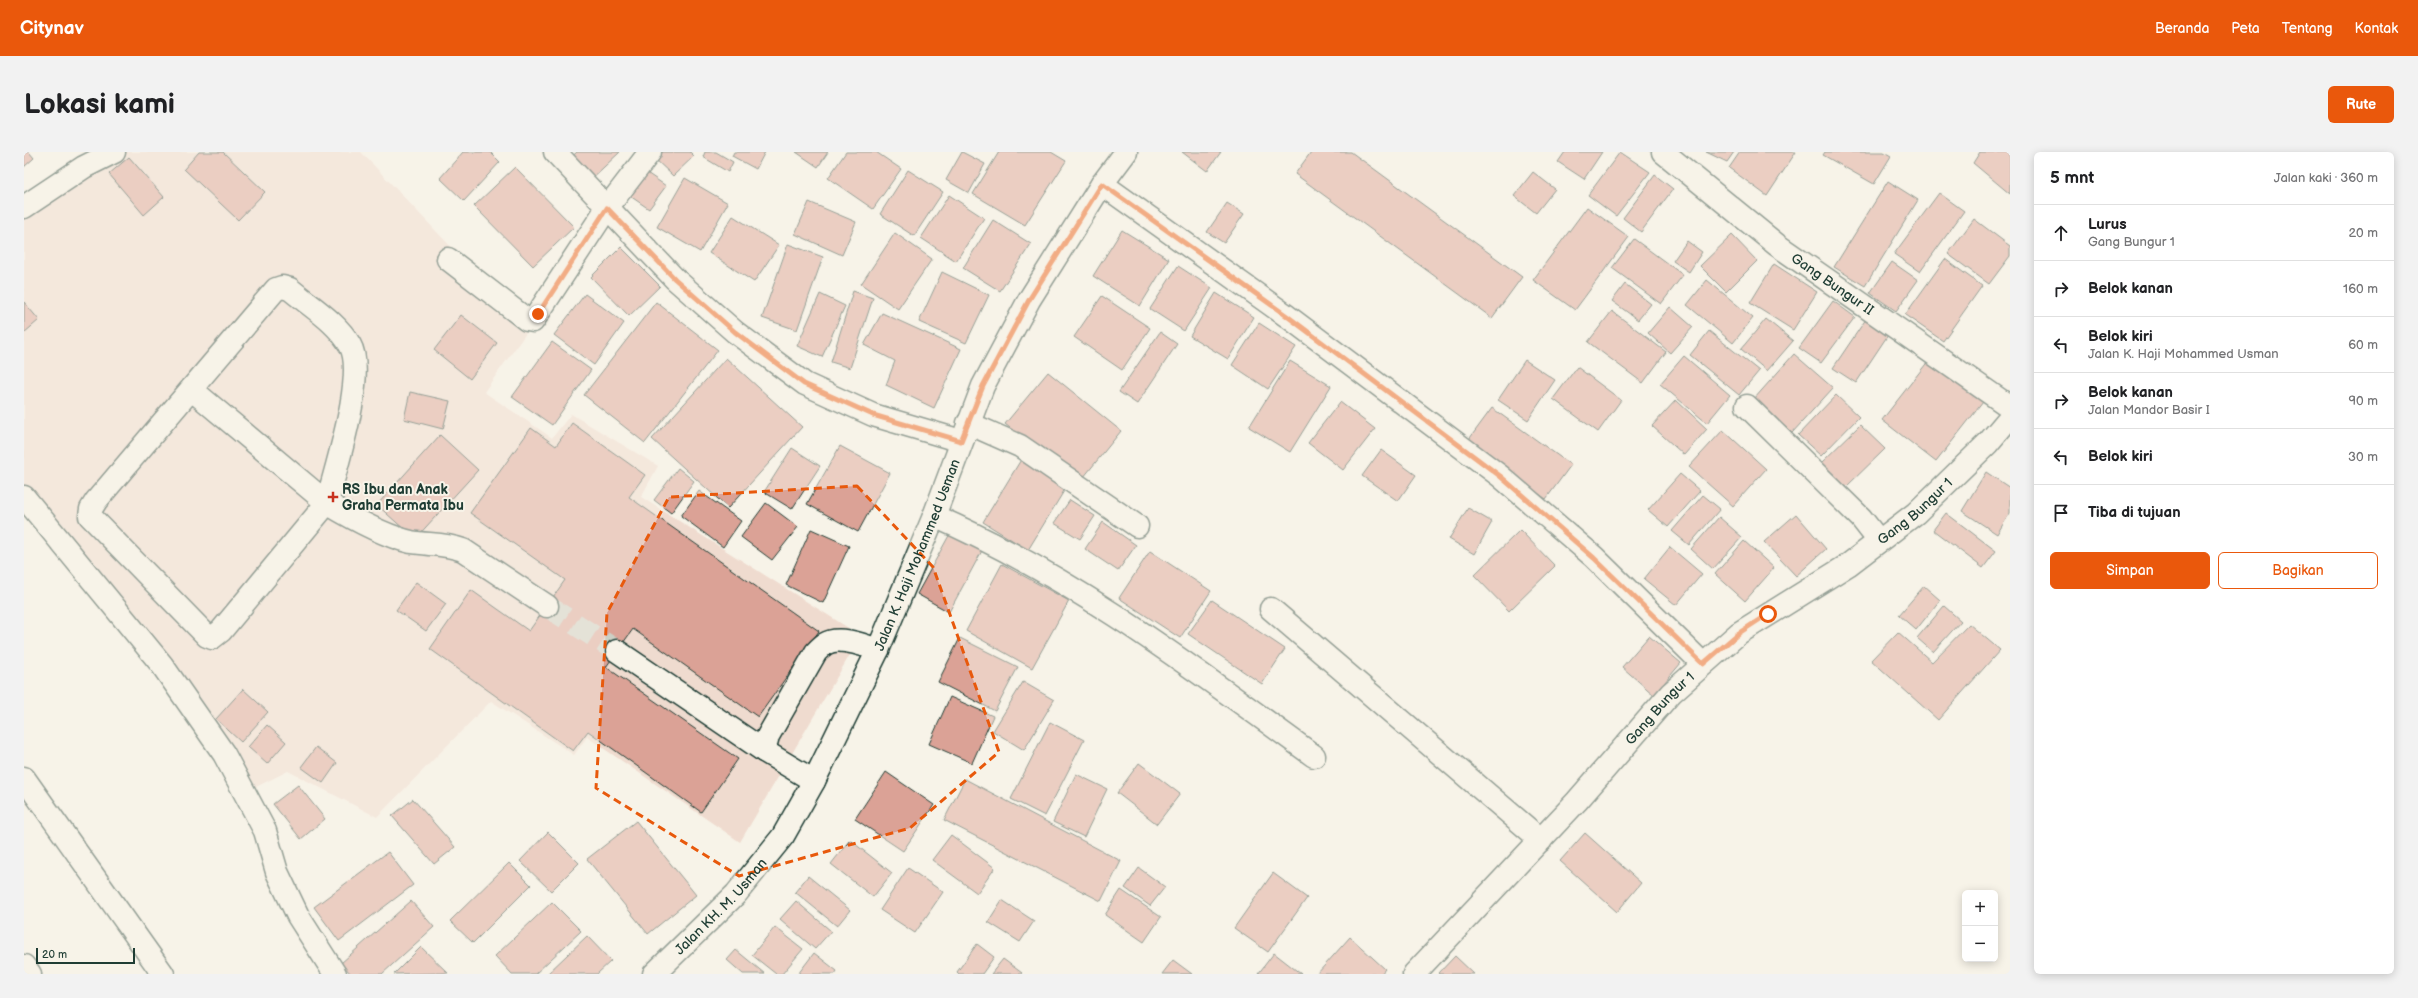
<!DOCTYPE html>
<html lang="id">
<meta charset="utf-8">
<style>
body{margin:0;font-family:"Balsamiq Sans",sans-serif;background:#f2f2f2;color:#202124}
.controls{position:absolute;right:12px;bottom:12px;display:grid;overflow:hidden;border-radius:6px;box-shadow:0 2px 10px #0003}
.controls button{width:36px;height:36px;display:grid;place-items:center;padding:0;border:0;border-bottom:1px solid #e0e0e0;background:#fff;color:#202124;font:20px sans-serif}
.scale{position:absolute;left:12px;bottom:10px;width:99px;box-sizing:border-box;padding-left:4px;border:2px solid #1f3d34;border-top:0;font-size:11px;line-height:14px;white-space:nowrap;color:#1f3d34;-webkit-text-stroke:3px #f7f3e8;paint-order:stroke}
.stop{position:absolute;width:12px;height:12px;margin:-9px;border:3px solid #ea580c;border-radius:50%;background:#fff}
.stop.end{background:#ea580c;border-color:#fff;box-shadow:0 1px 4px #0008}
.list{margin:0;padding:0;list-style:none}
h2{display:flex;justify-content:space-between;align-items:center;height:52px;margin:0;padding:0 16px;font-size:17px}
h2 small{font-size:13px;font-weight:400;color:#757577}
.list li{display:grid;grid-template-columns:26px 1fr auto;gap:12px;align-items:center;box-sizing:border-box;height:56px;padding:0 16px;border-top:1px solid #e0e0e0}
.list b{display:block;font-size:15px;white-space:nowrap}
.list p{margin:0;font-size:13px;white-space:nowrap;color:#757577}
.list em{font-size:13px;font-style:normal;color:#757577}
.actions{display:flex;gap:8px;padding:12px 16px}
.actions a{flex:1;padding:9px 0;border:1px solid #ea580c;border-radius:6px;text-align:center;font-size:14px;color:#ea580c}
.actions .main{background:#ea580c;color:#fff}
.icon{flex:none;width:22px;height:22px;fill:none;stroke:currentColor;stroke-width:2;stroke-linecap:round;stroke-linejoin:round}
.map{position:relative;flex:none;width:1986px;height:822px;overflow:hidden;border-radius:6px}
header{display:flex;align-items:center;gap:24px;box-sizing:border-box;height:56px;padding:0 20px;background:#ea580c;color:#fff}
header strong{font-size:19px}
nav{display:flex;gap:22px;margin-inline-start:auto;font-size:14px}
.intro{display:flex;align-items:center;justify-content:space-between;box-sizing:border-box;height:96px;padding:0 24px}
h1{margin:0;font-size:28px}
.button{padding:10px 18px;border-radius:6px;background:#ea580c;color:#fff;font-size:14px;font-weight:700}
main{display:flex;gap:24px;padding:0 24px}
aside{flex:1;background:#fff;border-radius:6px;box-shadow:0 2px 10px #0003}
.map>svg:first-child{display:block}
.built{fill:#efdbcf}
.building{fill:#dba296;stroke:#1f3d34}
.lines{fill:none;stroke-linecap:round;stroke-linejoin:round}
.minor-tunnel{stroke:#cccfc4;stroke-width:22;stroke-dasharray:22 11;stroke-linecap:butt}
.minor-casing{stroke:#1f3d34;stroke-width:25}
.highway-casing{stroke:#1f3d34;stroke-width:25}
.minor{stroke:#f7f3e8;stroke-width:22}
.highway{stroke:#f7f3e8;stroke-width:22}
.route{stroke:#ea580c;stroke-width:5}
.marked{fill:none;stroke:#e8590c;stroke-width:3;stroke-dasharray:8 5;stroke-linejoin:round}
.poi-dot{fill:#c8321e;stroke:#f7f3e8;stroke-width:1.5}
.labels{text-anchor:middle;dominant-baseline:central;stroke-width:4;stroke-linejoin:round;paint-order:stroke}
.street-label{font-size:14px;fill:#1f3d34;stroke:#f7f3e8}
.poi-label{font-size:14px;font-weight:bold;fill:#1f3d34;stroke:#f7f3e8;text-anchor:start}
</style>
<header>
<strong>Citynav</strong>
<nav><a>Beranda</a><a>Peta</a><a>Tentang</a><a>Kontak</a></nav>
</header>
<div class="intro"><h1>Lokasi kami</h1><a class="button">Rute</a></div>
<main>
<div class="map">
<svg width="1986" height="822" viewBox="0 0 1986 822">
<rect width="100%" height="100%" fill="#f7f3e8"/>
<filter id="ink" filterUnits="userSpaceOnUse"><feTurbulence type="fractalNoise" baseFrequency=".025" numOctaves="2"/><feDisplacementMap in="SourceGraphic" scale="8" xChannelSelector="R" yChannelSelector="G"/><feConvolveMatrix kernelMatrix="1 2 1 2 8 2 1 2 1" color-interpolation-filters="sRGB"/></filter>
<g filter="url(#ink)">
<path class="built" d="M102 0H337L505 177 460 240 528 286 547 262 634 314 617 345 837 484 716 690 563 585 550 603 467 549 353 665 264 619 232 635 0 345V65L60 15Z"/>
<path class="building" d="M0 0H5L10 6 0 15Z
M175 0H199L241 40 214 68 160 17Z
M439 0H466L476 10 440 49 416 26Z
M553 0H596L564 30 544 8Z
M634 0H666L670 4 649 24 629 5Z
M681 0H692L709 10 704 20 679 5Z
M710 0H741L732 17 708 4Z
M772 0H804L794 15Z
M822 0H852L877 17 849 57 804 26Z
M938 0 961 12 945 41 922 28Z
M975 0H1027L1042 9 1001 73 949 42Z
M1158 0H1197L1183 19Z
M1287 0H1327L1498 125 1468 166 1271 22Z
M1541 0H1578L1560 27 1534 10Z
M1596 0 1626 20 1592 64 1564 43Z
M1682 0H1710L1703 10Z
M1716 0H1772L1743 44 1705 16Z
M1801 0H1860L1867 4 1850 32 1799 3Z
M1956 0H1986V42L1949 11Z
M105 5 140 45 120 63 85 22Z
M491 15 550 75 509 114 450 54Z
M884 18 919 40 890 84 856 62Z
M1509 20 1531 37 1512 61 1490 44Z
M623 21 642 34 625 57 606 44Z
M1631 23 1649 37 1617 80 1599 66Z
M661 26 704 51 676 100 633 75Z
M1864 29 1894 48 1841 134 1810 115Z
M1915 41 1940 59 1896 120 1870 102Z
M925 43 960 66 932 109 897 86Z
M785 50 832 70 818 103 771 82Z
M1203 51 1220 62 1200 91 1183 80Z
M1563 55 1605 85 1551 158 1509 128Z
M709 64 755 93 730 130 685 101Z
M1950 67 1986 94V104L1965 132 1924 102Z
M969 68 1007 92 976 139 939 116Z
M1098 78 1145 107 1116 154 1069 124Z
M871 81 908 107 874 157 837 132Z
M1708 83 1733 109 1702 140 1676 114Z
M1610 87 1659 123 1637 152 1588 116Z
M1663 89 1678 100 1665 120 1649 109Z
M764 92 799 105 773 178 738 166Z
M597 95 636 134 605 164 567 125Z
M1921 107 1958 134 1919 189 1881 163Z
M1868 110 1894 128 1872 159 1846 141Z
M1750 112 1793 140 1769 178 1726 151Z
M1154 114 1188 136 1160 179 1126 157Z
M918 120 965 143 942 191 895 170Z
M1683 128 1729 166 1709 191 1663 153Z
M1601 132 1627 152 1614 168 1588 149Z
M829 139 849 146 826 216 807 210Z
M1192 141 1230 165 1204 207 1166 184Z
M561 142 600 171 570 213 530 183Z
M796 142 821 154 798 205 773 194Z
M1078 144 1126 176 1098 218 1050 185Z
M1809 149 1831 165 1797 211 1775 196Z
M0 150 15 168 0 181Z
M632 150 694 198 621 291 560 243Z
M1646 155 1669 175 1646 201 1624 181Z
M1588 159 1642 200 1619 231 1564 190Z
M858 161 937 197 910 256 862 233 871 209 840 193Z
M437 163 473 191 446 227 410 198Z
M1742 167 1769 189 1743 219 1717 197Z
M1842 167 1864 183 1832 231 1809 216Z
M1235 171 1272 195 1244 237 1208 213Z
M1685 179 1735 219 1715 243 1666 203Z
M1136 180 1153 192 1113 252 1095 240Z
M528 190 567 218 528 273 488 245Z
M1770 202 1809 236 1768 281 1730 247Z
M1660 204 1706 243 1683 271 1636 232Z
M702 206 778 275 704 356 628 287Z
M1501 208 1531 228 1504 268 1474 248Z
M1905 208 1959 250 1912 310 1858 268Z
M1266 209 1307 234 1266 300 1225 275Z
M1553 215 1597 248 1574 280 1529 247Z
M1024 220 1097 279 1055 331 981 272Z
M386 240 426 249 419 277 380 267Z
M1812 243 1835 265 1797 304 1774 283Z
M1652 248 1683 277 1660 303 1628 274Z
M1316 250 1351 277 1319 318 1284 291Z
M1468 256 1547 313 1522 347 1443 290Z
M548 271 621 323 605 345 795 479 734 565 609 477 582 515 714 607 677 660 564 579 549 599 406 497 447 438 505 479 541 428 446 361 507 276 532 294Z
M1836 273 1861 297 1821 336 1797 311Z
M1699 278 1742 317 1709 354 1665 315Z
M416 283 454 318 391 387 353 353Z
M816 294 866 321 834 380 783 352Z
M768 296 796 314 768 357 740 340Z
M1357 298 1392 323 1374 349 1338 324Z
M998 306 1043 334 1004 398 959 370Z
M654 316 670 329 647 361 630 348Z
M1962 320 1986 336V361L1973 382 1938 359Z
M1656 322 1676 339 1644 375 1624 358Z
M675 339 717 369 699 395 657 364Z
M1679 343 1696 357 1665 393 1648 379Z
M1046 348 1071 364 1056 387 1030 371Z
M742 351 774 375 748 408 717 385Z
M1444 356 1468 370 1450 402 1425 387Z
M1922 361 1972 399 1959 416 1909 378Z
M1772 362 1802 397 1772 424 1740 390Z
M1695 365 1718 385 1689 417 1667 397Z
M1079 370 1112 393 1094 419 1061 397Z
M787 377 825 394 799 451 762 433Z
M928 378 960 395 925 460 893 442Z
M1496 378 1531 414 1485 459 1450 423Z
M1720 389 1750 416 1721 449 1691 422Z
M1646 395 1678 422 1652 453 1620 427Z
M1126 399 1187 439 1156 486 1095 446Z
M978 412 1045 449 1008 516 942 479Z
M392 430 422 452 402 479 372 458Z
M1900 434 1916 448 1892 478 1875 463Z
M1188 448 1261 497 1238 532 1164 482Z
M1920 454 1937 469 1909 500 1893 486Z
M1945 472 1976 498 1914 568 1847 508 1874 480 1908 510Z
M1625 484 1657 511 1630 543 1598 515Z
M936 486 994 515 971 559 914 530Z
M999 530 1030 548 1000 598 969 579Z
M219 537 244 560 217 590 192 567Z
M926 545 969 564 948 611 905 592Z
M1026 570 1060 588 1021 664 987 647Z
M243 573 262 590 243 612 224 595Z
M292 595 313 611 299 631 277 615Z
M1115 611 1156 642 1133 672 1093 641Z
M862 620 910 653 879 699 831 667Z
M1052 622 1083 637 1060 685 1029 670Z
M941 627 1097 709 1077 749 920 668Z
M274 633 301 667 277 687 249 652Z
M389 647 431 695 410 712 368 664Z
M612 669 672 743 624 782 563 707Z
M524 680 555 711 527 739 496 709Z
M1561 681 1617 731 1593 760 1536 709Z
M927 683 971 716 953 741 908 708Z
M826 688 868 721 849 745 807 712Z
M364 700 389 733 315 789 290 755Z
M485 711 507 733 449 791 426 769Z
M884 716 919 740 891 781 856 758Z
M1115 716 1141 735 1126 754 1101 736Z
M1249 721 1283 746 1244 800 1210 776Z
M784 724 826 758 813 774 771 740Z
M1097 738 1137 765 1120 790 1081 763Z
M978 748 1010 769 996 790 964 770Z
M387 749 410 775 358 822H327L317 811Z
M772 749 807 779 791 797 756 767Z
M528 750 557 779 511 822H488L471 804Z
M751 775 779 797 758 822H752L728 803Z
M563 784 587 809 573 822H523Z
M1326 785 1361 817 1357 822H1293Z
M953 792 970 805 958 822H935L933 820Z
M397 795 424 821 370 822Z
M712 798 741 822H719L703 808Z
M790 801 813 819 811 822H774Z
M1250 801 1277 822H1234Z
M1431 804 1450 822H1414Z
M979 807 998 821 997 822H967Z
M1149 808 1168 822H1138Z"/>
<g class="lines">
<path class="minor-tunnel" d="M523 454 593 499"/>
<g class="minor-casing">
<g id="minor">
<path d="M531 0 651 127 711 180 781 232 849 263 937 289"/>
<path id="s1" d="M1639 0 1753 93 1986 255"/>
<path d="M1078 32 1263 164 1476 324 1570 405 1679 512"/>
<path d="M0 55 60 15 90 0"/>
<path d="M424 107 503 168 509 169 583 56 626 0"/>
<path d="M167 237 303 351C311 317 343 222 326 193 313 170 286 154 266 137L258 135 252 137 72 349 67 357 66 364 183 484 188 486 197 479 303 351C326 365 361 384 387 390 406 393 420 391 439 398L523 454"/>
<path d="M1723 254 1837 366 1855 389"/>
<path d="M944 271 996 294 1113 374"/>
<path d="M0 345 138 513 200 602 241 679 253 720 274 764 311 822"/>
<path d="M910 364C1048 424 1169 516 1290 604"/>
<path d="M1247 457 1517 688"/>
<path d="M593 499 740 599 790 629"/>
<path d="M740 599 744 584 792 500C794 498 798 494 801 492 814 483 840 493 854 498"/>
<path id="s2" d="M630 822 712 742 759 684 790 629 854 498 910 364 959 234 1005 148 1078 32 1102 0"/>
<path id="s3" d="M1390 822 1553 649 1647 541 1715 481 1824 413 1892 361 1964 291 1986 265"/>
</g>
</g>
<g class="highway-casing">
<path id="highway" d="M0 626 139 822
M0 814 6 822"/>
</g>
<use href="#minor" class="minor"/>
<use href="#highway" class="highway"/>
</g>
</g>
<g class="lines" filter="url(#ink)">
<path class="route" d="M514 162 583 56 651 127 711 180 780 232 849 263 937 289 959 234 1005 148 1078 32 1263 164 1476 324 1570 406 1679 512 1715 481 1744 462"/>
</g>
<path d="M0 0H1986V822H0ZM833 334 909 415 975 600 886 676 715 724 572 636 583 461 645 345Z" fill="#f7f3e8" fill-opacity=".55" fill-rule="evenodd"/>
<path class="marked" d="M833 334 909 415 975 600 886 676 715 724 572 636 583 461 645 345Z"/>
<path class="poi-dot" d="M307 339h4v4h4v4h-4v4h-4v-4h-4v-4h4z"/>
<g class="labels">
<g class="street-label">
<text stroke="none"><textPath href="#s1" startOffset="215">Gang Bungur II</textPath></text>
<text stroke="none"><textPath href="#s3" startOffset="686">Gang Bungur 1</textPath></text>
<text stroke="none"><textPath href="#s2" startOffset="501">Jalan K. Haji Mohammed Usman</textPath></text>
<text stroke="none"><textPath href="#s3" startOffset="362">Gang Bungur 1</textPath></text>
<text stroke="none"><textPath href="#s2" startOffset="95">Jalan KH. M. Usman</textPath></text>
</g>
<g class="poi-label">
<text x="318" y="337">RS Ibu dan Anak<tspan x="318" dy="16">Graha Permata Ibu</tspan></text>
</g>
</g>
</svg>
<div class="controls">
<button>+</button>
<button>−</button>
</div>
<div class="scale">20 m</div>
<div class="stop" style="left:1744px;top:462px"></div>
<div class="stop end" style="left:514px;top:162px"></div>
</div>
<aside>
<h2>5 mnt<small>Jalan kaki · 360 m</small></h2>
<ul class="list">
<li><svg class="icon" aria-label="ahead" viewBox="0 0 24 24"><path d="M12 20V5M6 11l6-6 6 6"/></svg><div><b>Lurus</b><p>Gang Bungur 1</p></div><em>20 m</em></li>
<li><svg class="icon" aria-label="right" viewBox="0 0 24 24"><path d="M7 20v-9h11M14 6l5 5-5 5"/></svg><div><b>Belok kanan</b></div><em>160 m</em></li>
<li><svg class="icon" aria-label="left" viewBox="0 0 24 24"><path d="M17 20v-9H6M10 6l-5 5 5 5"/></svg><div><b>Belok kiri</b><p>Jalan K. Haji Mohammed Usman</p></div><em>60 m</em></li>
<li><svg class="icon" aria-label="right" viewBox="0 0 24 24"><path d="M7 20v-9h11M14 6l5 5-5 5"/></svg><div><b>Belok kanan</b><p>Jalan Mandor Basir I</p></div><em>90 m</em></li>
<li><svg class="icon" aria-label="left" viewBox="0 0 24 24"><path d="M17 20v-9H6M10 6l-5 5 5 5"/></svg><div><b>Belok kiri</b></div><em>30 m</em></li>
<li><svg class="icon" aria-label="arrive" viewBox="0 0 24 24"><path d="M6 21V4h12l-3 4 3 4H6"/></svg><div><b>Tiba di tujuan</b></div></li>
</ul>
<div class="actions"><a class="main">Simpan</a><a>Bagikan</a></div>
</aside>
</main>
